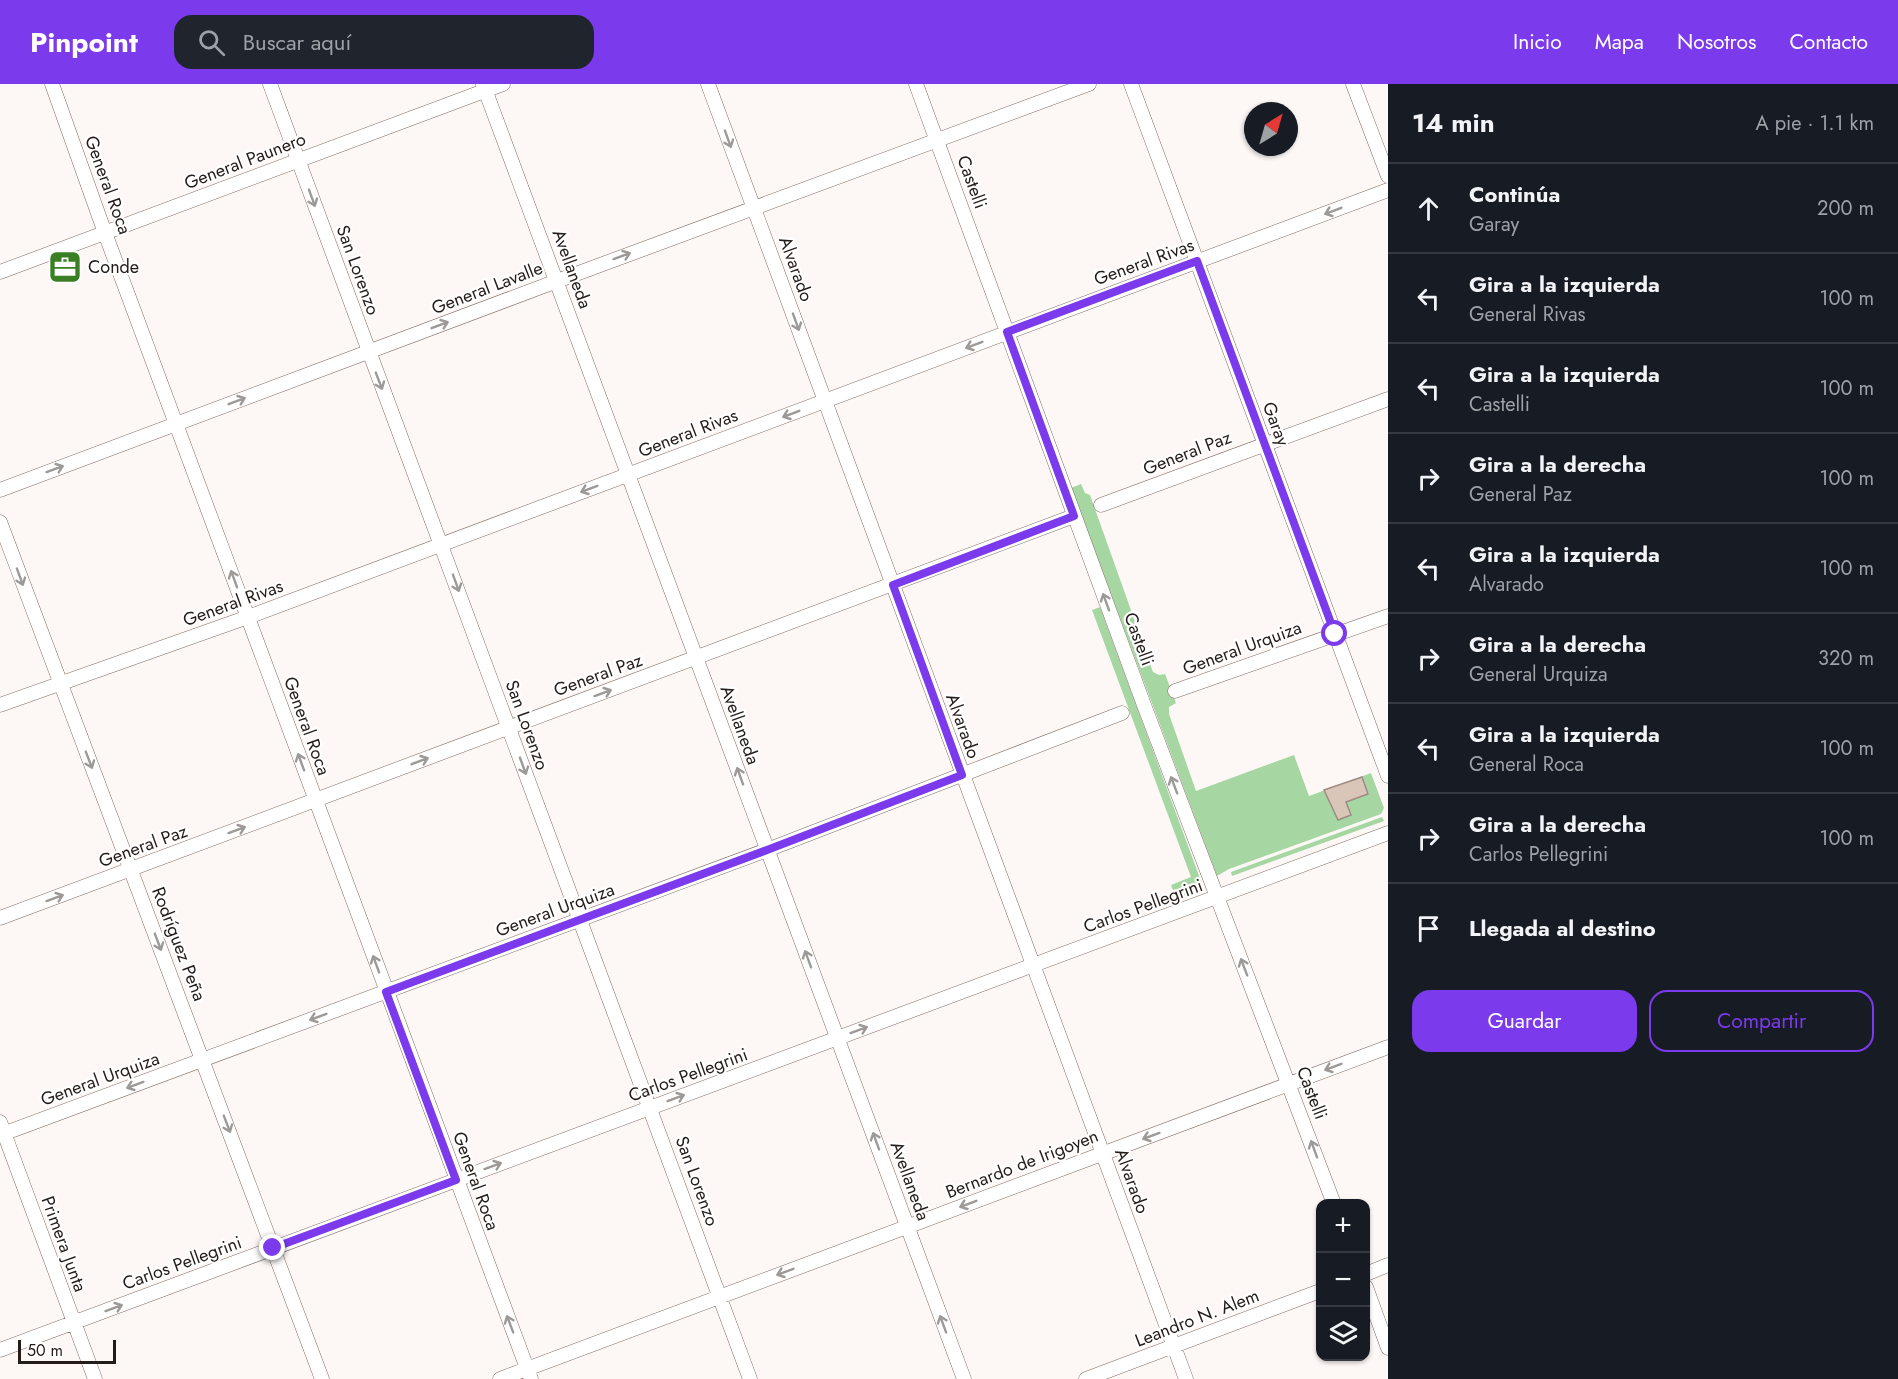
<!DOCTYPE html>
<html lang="es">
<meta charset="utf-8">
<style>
body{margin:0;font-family:Jost,sans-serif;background:#20242c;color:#f1f3f6}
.controls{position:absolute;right:18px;bottom:18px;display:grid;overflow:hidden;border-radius:12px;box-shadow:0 2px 4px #0004}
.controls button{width:54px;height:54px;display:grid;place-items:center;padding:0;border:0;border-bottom:2px solid #363941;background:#171b24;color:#f1f3f6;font:30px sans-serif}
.compass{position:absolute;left:1244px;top:18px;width:54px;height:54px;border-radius:50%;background:#171b24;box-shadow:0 2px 4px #0004;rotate:37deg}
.scale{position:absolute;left:18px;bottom:15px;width:98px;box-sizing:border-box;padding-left:6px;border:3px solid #241c18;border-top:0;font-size:16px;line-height:21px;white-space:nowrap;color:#241c18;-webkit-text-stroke:4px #fff;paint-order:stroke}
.stop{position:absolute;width:18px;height:18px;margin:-14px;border:4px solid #7c3aed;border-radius:50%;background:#fff}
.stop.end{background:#7c3aed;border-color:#fff;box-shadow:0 2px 6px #0008}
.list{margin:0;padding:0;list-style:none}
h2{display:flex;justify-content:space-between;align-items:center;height:78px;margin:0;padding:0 24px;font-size:26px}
h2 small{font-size:20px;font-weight:400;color:#9ea1a6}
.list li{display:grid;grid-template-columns:39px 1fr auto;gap:18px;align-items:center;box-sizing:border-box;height:90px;padding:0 24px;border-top:2px solid #363941}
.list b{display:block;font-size:22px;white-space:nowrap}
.list p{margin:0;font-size:20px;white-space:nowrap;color:#9ea1a6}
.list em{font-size:20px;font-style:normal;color:#9ea1a6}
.actions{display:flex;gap:12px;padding:18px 24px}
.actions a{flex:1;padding:14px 0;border:2px solid #7c3aed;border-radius:18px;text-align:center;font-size:21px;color:#7c3aed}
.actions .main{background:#7c3aed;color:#fff}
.icon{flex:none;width:33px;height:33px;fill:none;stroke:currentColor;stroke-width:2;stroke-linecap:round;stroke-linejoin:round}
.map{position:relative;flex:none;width:1388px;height:1295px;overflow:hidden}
header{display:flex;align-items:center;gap:36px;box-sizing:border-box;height:84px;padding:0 30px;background:#7c3aed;color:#fff}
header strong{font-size:28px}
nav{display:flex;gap:33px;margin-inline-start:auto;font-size:21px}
.search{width:420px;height:54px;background:#20242c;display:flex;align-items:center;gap:15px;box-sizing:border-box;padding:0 21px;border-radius:18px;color:#9ea1a6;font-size:22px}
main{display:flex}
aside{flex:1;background:#171b24}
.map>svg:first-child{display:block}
.green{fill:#a6d7a3}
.building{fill:#dac5b9;stroke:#9f8c81;stroke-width:1.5}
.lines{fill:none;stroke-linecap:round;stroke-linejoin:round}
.minor-casing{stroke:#806c63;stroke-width:15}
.minor{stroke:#fff;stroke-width:14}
.oneway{stroke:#9c9997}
.route{stroke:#7c3aed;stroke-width:8}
.labels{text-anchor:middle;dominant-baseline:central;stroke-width:4.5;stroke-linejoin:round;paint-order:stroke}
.street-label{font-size:18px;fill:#241c18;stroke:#fff}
.poi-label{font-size:18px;fill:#241c18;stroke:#fff;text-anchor:start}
</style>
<header>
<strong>Pinpoint</strong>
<div class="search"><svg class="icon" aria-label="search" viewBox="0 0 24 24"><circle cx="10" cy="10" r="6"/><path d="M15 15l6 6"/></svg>Buscar aquí</div>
<nav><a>Inicio</a><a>Mapa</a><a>Nosotros</a><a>Contacto</a></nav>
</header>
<main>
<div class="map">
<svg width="1388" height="1295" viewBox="0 0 1388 1295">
<rect width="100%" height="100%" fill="#fdf8f6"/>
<path class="green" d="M1081 400 1085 409 1090 411 1153 588 1159 591 1165 590 1176 619 1169 623V630L1196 707 1294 671 1309 712 1371 689 1384 724 1381 730 1229 785 1217 792 1071 404Z
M1100 523 1201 797 1202 801 1199 807 1177 817 1171 801 1191 793 1092 526Z
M1382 733 1384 737 1232 792 1231 788Z"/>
<path class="building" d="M1362 693 1368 710 1346 718 1351 731 1338 736 1324 706Z"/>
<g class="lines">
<g class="minor-casing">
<path id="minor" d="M52 0 105 149 531 1295
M270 0 750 1295
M483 0 964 1295
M708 0 1186 1295
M916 0 1144 621 1334 1120
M1131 0 1388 692
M1353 0 1388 92
M0 188 503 0
M0 406 557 197 1089 0
M1101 421 1388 315
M0 438 322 1295
M1175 607 1388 532
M0 621 248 533 1388 106
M0 834 1074 432
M0 1038 95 1295
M0 1051 767 766 1122 629
M1366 1190 1388 1181
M1366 1203 1388 1264
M0 1266 1388 749
M500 1295 1388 963
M1086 1295 1320 1207"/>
</g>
<use href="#minor" class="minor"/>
</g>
<defs><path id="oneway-shaft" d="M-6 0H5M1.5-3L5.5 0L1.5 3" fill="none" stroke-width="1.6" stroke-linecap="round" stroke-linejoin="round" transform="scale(1.5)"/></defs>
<g class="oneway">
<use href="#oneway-shaft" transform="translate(728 55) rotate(70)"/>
<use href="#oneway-shaft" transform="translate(312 114) rotate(70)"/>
<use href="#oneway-shaft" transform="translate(1333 127) rotate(159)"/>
<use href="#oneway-shaft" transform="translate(622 172) rotate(-20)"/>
<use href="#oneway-shaft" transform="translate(796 238) rotate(70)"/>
<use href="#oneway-shaft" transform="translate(440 241) rotate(-21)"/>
<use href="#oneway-shaft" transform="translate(974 261) rotate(159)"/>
<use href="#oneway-shaft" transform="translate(379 297) rotate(69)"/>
<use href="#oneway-shaft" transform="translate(237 317) rotate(-21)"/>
<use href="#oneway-shaft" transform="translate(791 330) rotate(159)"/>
<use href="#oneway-shaft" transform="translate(55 385) rotate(-20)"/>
<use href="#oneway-shaft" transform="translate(589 405) rotate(159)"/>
<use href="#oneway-shaft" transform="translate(20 493) rotate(70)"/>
<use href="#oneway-shaft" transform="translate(234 495) rotate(-110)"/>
<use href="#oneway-shaft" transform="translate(456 499) rotate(70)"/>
<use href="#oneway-shaft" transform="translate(1106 518) rotate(-110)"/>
<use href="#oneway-shaft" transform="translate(603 609) rotate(-20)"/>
<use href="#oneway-shaft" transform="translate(89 676) rotate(69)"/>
<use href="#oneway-shaft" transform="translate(420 677) rotate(-21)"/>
<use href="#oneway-shaft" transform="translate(301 678) rotate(-110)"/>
<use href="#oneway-shaft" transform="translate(523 682) rotate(70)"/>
<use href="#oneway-shaft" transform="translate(740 692) rotate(-110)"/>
<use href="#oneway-shaft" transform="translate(1174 701) rotate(-111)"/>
<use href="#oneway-shaft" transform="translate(237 746) rotate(-20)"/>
<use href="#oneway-shaft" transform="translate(55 814) rotate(-20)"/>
<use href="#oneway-shaft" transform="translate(158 858) rotate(69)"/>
<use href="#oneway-shaft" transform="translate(808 875) rotate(-110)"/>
<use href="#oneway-shaft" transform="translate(376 880) rotate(-110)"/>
<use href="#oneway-shaft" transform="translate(1244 883) rotate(-111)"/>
<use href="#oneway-shaft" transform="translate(318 933) rotate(160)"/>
<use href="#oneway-shaft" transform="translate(859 946) rotate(-20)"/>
<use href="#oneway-shaft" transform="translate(1333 983) rotate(159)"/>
<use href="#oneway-shaft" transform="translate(135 1001) rotate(160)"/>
<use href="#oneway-shaft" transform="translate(676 1014) rotate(-20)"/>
<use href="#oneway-shaft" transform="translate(227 1040) rotate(69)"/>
<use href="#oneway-shaft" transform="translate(1151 1052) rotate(160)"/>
<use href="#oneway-shaft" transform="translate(876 1057) rotate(-110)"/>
<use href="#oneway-shaft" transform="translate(1314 1065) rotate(-110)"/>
<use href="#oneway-shaft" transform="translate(493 1082) rotate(-20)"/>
<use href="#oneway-shaft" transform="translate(968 1120) rotate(159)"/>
<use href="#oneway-shaft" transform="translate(785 1188) rotate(159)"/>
<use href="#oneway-shaft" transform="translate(114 1224) rotate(-20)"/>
<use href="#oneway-shaft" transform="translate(510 1240) rotate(-111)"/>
<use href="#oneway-shaft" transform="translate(943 1240) rotate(-110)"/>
</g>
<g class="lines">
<path class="route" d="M273 1164 456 1096 386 908 767 766 962 691 893 501 1074 432 1007 248 1197 177 1335 550"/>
</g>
<defs>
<g id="office-square" transform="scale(1.725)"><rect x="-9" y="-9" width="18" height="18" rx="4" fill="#397f23" stroke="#fff"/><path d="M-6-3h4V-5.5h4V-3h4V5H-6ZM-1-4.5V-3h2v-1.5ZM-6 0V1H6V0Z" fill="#fff"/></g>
</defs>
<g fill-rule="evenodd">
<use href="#office-square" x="65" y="183"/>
</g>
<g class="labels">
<g class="street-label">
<text transform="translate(245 77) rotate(-21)">General Paunero</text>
<text transform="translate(972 98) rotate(70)">Castelli</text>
<text transform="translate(108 101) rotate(70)">General Roca</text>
<text transform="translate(1144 178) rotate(-20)">General Rivas</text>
<text transform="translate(572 185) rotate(70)">Avellaneda</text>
<text transform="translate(796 185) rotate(70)">Alvarado</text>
<text transform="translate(358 186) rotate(70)">San Lorenzo</text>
<text transform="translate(487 204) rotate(-21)">General Lavalle</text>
<text transform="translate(1276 340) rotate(70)">Garay</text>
<text transform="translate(688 349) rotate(-21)">General Rivas</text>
<text transform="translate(1187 369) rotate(-21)">General Paz</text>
<text transform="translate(233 519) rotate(-20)">General Rivas</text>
<text transform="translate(1139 555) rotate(70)">Castelli</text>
<text transform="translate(1242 564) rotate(-20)">General Urquiza</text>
<text transform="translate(598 591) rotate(-20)">General Paz</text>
<text transform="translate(527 641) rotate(70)">San Lorenzo</text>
<text transform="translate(740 641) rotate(70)">Avellaneda</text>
<text transform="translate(307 642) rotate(70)">General Roca</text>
<text transform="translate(963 642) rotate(70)">Alvarado</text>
<text transform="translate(143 762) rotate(-20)">General Paz</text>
<text transform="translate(1143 822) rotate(-20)">Carlos Pellegrini</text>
<text transform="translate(555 826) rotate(-20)">General Urquiza</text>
<text transform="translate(179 860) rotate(69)">Rodríguez Peña</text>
<text transform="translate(688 991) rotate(-20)">Carlos Pellegrini</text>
<text transform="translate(100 995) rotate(-20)">General Urquiza</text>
<text transform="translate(1312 1009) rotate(69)">Castelli</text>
<text transform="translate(1022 1080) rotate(-21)">Bernardo de Irigoyen</text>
<text transform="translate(476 1097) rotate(70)">General Roca</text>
<text transform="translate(697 1097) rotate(70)">San Lorenzo</text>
<text transform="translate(910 1097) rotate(70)">Avellaneda</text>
<text transform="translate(1132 1097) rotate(70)">Alvarado</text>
<text transform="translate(64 1160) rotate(70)">Primera Junta</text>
<text transform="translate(182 1179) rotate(-20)">Carlos Pellegrini</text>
<text transform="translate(1197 1234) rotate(-21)">Leandro N. Alem</text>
</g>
<g class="poi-label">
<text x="88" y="183">Conde</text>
</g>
</g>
</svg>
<div class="controls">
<button>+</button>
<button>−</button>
<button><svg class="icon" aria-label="layers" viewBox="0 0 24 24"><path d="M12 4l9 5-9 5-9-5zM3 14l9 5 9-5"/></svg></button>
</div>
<svg class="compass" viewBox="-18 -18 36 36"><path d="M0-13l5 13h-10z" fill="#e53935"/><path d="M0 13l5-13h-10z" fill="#9ea1a6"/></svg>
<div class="scale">50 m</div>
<div class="stop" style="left:1335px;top:550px"></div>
<div class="stop end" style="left:273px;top:1164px"></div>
</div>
<aside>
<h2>14 min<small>A pie · 1.1 km</small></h2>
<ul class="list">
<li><svg class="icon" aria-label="ahead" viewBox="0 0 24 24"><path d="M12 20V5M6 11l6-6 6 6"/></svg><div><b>Continúa</b><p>Garay</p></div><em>200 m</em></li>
<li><svg class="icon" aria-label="left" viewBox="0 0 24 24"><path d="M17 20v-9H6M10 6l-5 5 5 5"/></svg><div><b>Gira a la izquierda</b><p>General Rivas</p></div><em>100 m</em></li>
<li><svg class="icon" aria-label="left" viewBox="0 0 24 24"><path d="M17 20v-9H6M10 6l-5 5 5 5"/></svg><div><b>Gira a la izquierda</b><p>Castelli</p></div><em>100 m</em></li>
<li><svg class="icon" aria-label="right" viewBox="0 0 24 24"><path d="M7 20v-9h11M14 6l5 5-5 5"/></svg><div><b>Gira a la derecha</b><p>General Paz</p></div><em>100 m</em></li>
<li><svg class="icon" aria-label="left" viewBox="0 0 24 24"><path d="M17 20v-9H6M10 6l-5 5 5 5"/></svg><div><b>Gira a la izquierda</b><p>Alvarado</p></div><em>100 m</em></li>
<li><svg class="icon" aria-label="right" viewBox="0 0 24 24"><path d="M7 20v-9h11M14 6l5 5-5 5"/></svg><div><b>Gira a la derecha</b><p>General Urquiza</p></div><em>320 m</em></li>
<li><svg class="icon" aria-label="left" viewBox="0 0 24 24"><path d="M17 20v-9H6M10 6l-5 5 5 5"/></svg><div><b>Gira a la izquierda</b><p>General Roca</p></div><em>100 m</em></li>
<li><svg class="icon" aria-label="right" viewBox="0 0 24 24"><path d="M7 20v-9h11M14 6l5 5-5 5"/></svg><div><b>Gira a la derecha</b><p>Carlos Pellegrini</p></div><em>100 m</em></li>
<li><svg class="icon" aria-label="arrive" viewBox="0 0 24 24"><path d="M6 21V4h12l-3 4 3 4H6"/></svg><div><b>Llegada al destino</b></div></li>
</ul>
<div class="actions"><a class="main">Guardar</a><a>Compartir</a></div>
</aside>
</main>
